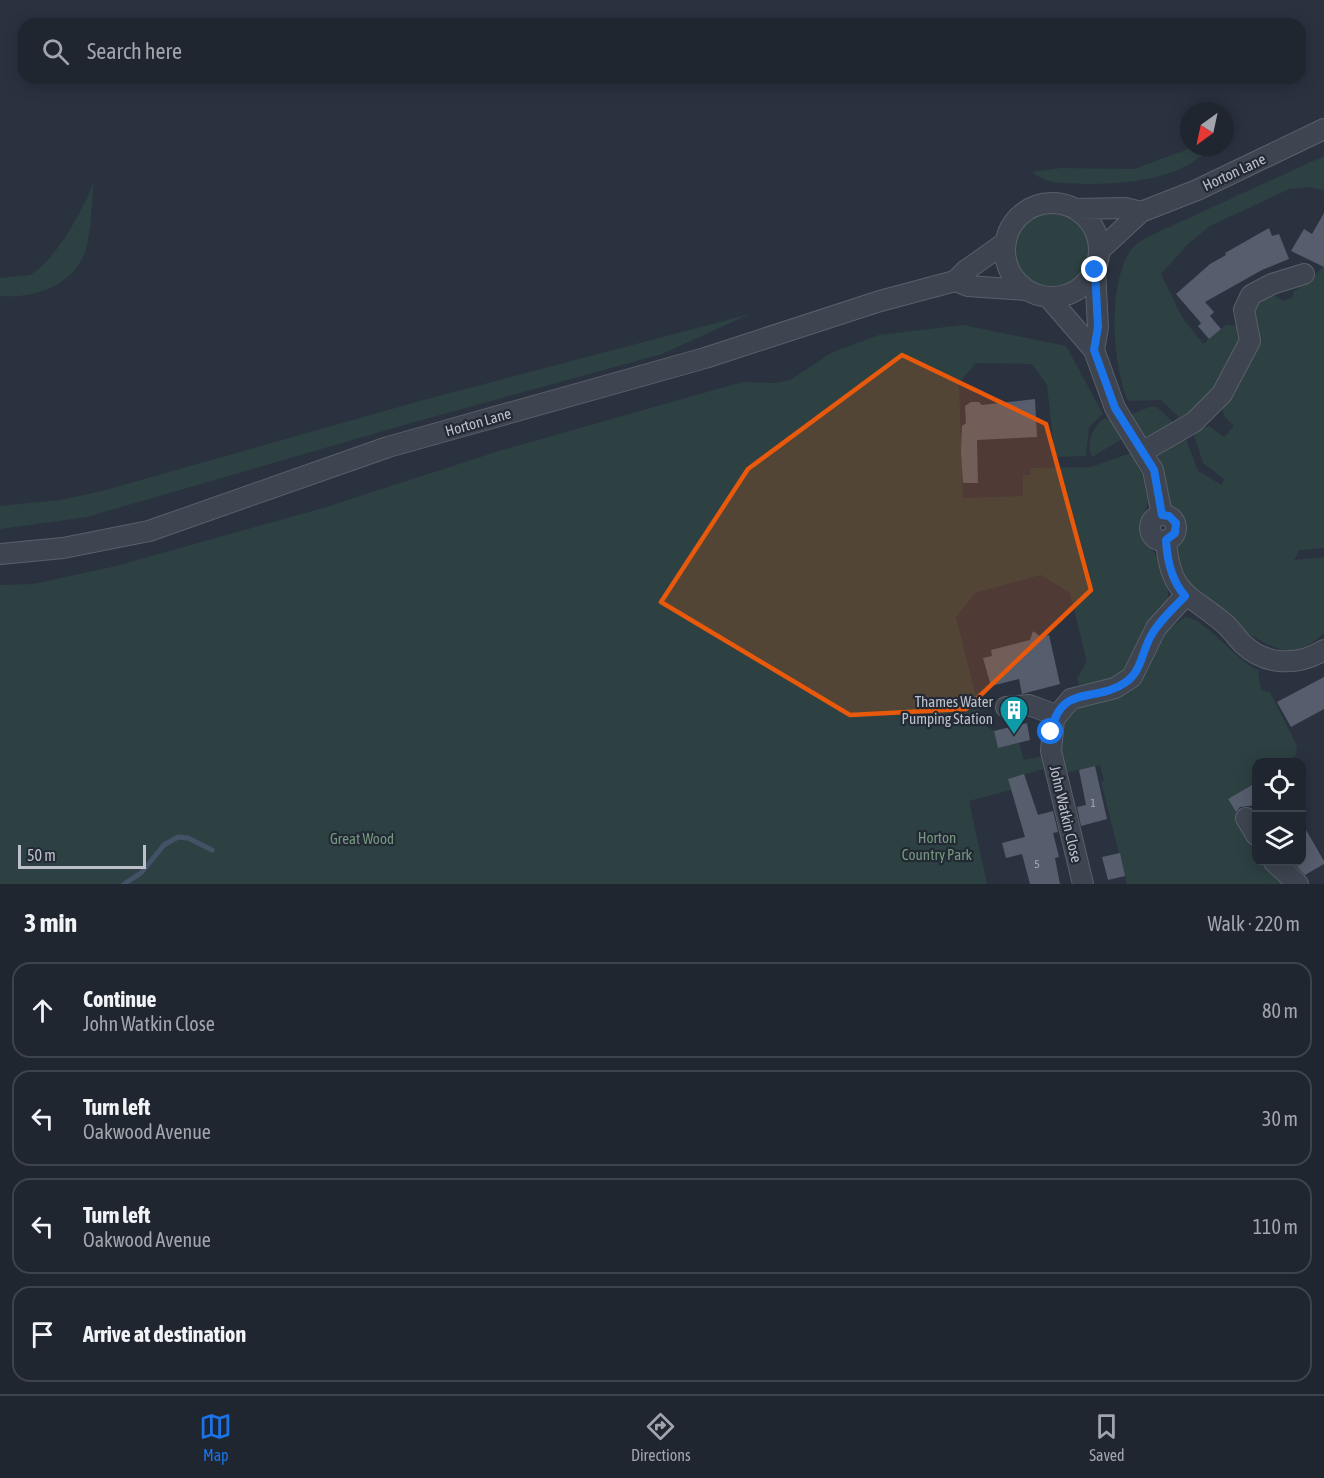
<!DOCTYPE html>
<meta charset="utf-8">
<style>
body{margin:0;font-family:"Asap Condensed",sans-serif;background:#282e38;color:#f1f3f6}
.controls{position:absolute;right:18px;bottom:18px;display:grid;overflow:hidden;border-radius:12px;box-shadow:0 3px 15px #0003}
.controls button{width:54px;height:54px;display:grid;place-items:center;padding:0;border:0;border-bottom:2px solid #3d434c;background:#202630;color:#f1f3f6;font:30px sans-serif}
.compass{position:absolute;left:1180px;top:102px;width:54px;height:54px;border-radius:50%;background:#202630;box-shadow:0 3px 15px #0003;rotate:213deg}
.scale{position:absolute;left:18px;bottom:15px;width:128px;box-sizing:border-box;padding-left:6px;border:3px solid #bbc0ca;border-top:0;font-size:16px;line-height:21px;white-space:nowrap;color:#bbc0ca;-webkit-text-stroke:4px #232a35;paint-order:stroke}
.stop{position:absolute;width:18px;height:18px;margin:-14px;border:4px solid #1a73e8;border-radius:50%;background:#fff}
.stop.end{background:#1a73e8;border-color:#fff;box-shadow:0 2px 6px #0008}
.list{margin:0;padding:0;list-style:none}
h2{display:flex;justify-content:space-between;align-items:center;height:78px;margin:0;padding:0 24px;font-size:26px}
h2 small{font-size:20px;font-weight:400;color:#a2a5ab}
.list li{display:grid;grid-template-columns:39px 1fr auto;gap:18px;align-items:center;box-sizing:border-box;height:96px;margin:0 12px 12px;padding:0 12px;border:2px solid #3d434c;border-radius:18px}
.list b{display:block;font-size:22px;white-space:nowrap}
.list p{margin:0;font-size:20px;white-space:nowrap;color:#a2a5ab}
.list em{font-size:20px;font-style:normal;color:#a2a5ab}
.icon{flex:none;width:33px;height:33px;fill:none;stroke:currentColor;stroke-width:2;stroke-linecap:round;stroke-linejoin:round}
.map{position:relative;flex:none;width:1324px;height:884px;overflow:hidden}
.search{position:absolute;background:#202630;box-shadow:0 3px 15px #0003;left:18px;right:18px;top:18px;height:66px;display:flex;align-items:center;gap:15px;box-sizing:border-box;padding:0 21px;border-radius:18px;color:#a2a5ab;font-size:22px}
.sheet{height:510px;background:#202630}
nav{display:flex;justify-content:space-around;align-items:center;box-sizing:border-box;height:84px;border-top:2px solid #3d434c;background:#202630;font-size:16px;color:#a2a5ab}
nav a{display:grid;justify-items:center;gap:3px}
nav .on{color:#1a73e8}
.map>svg:first-child{display:block}
.green{fill:#2d4042}
.lines{fill:none;stroke-linecap:round;stroke-linejoin:round}
.stream{stroke:#445268;stroke-width:5}
.building{fill:#565e6d}
.minor-casing{stroke:#59606a;stroke-width:22}
.minor{stroke:#3e4550;stroke-width:20}
.route{stroke:#1a73e8;stroke-width:8}
.marked{fill:#e8590c;fill-opacity:0.2;stroke:#e8590c;stroke-width:4.5;stroke-linejoin:round}
.labels{text-anchor:middle;dominant-baseline:central;stroke-width:4.5;stroke-linejoin:round;paint-order:stroke}
.number-label{font-size:12px;fill:#a2a8b3}
.street-label{font-size:15px;fill:#bbc0ca;stroke:#232a35}
.poi-label{font-size:15px;fill:#bbc0ca;stroke:#232a35;text-anchor:end}
.park-label{font-size:15px;fill:#75987e;stroke:#232a35}
</style>
<div class="map">
<svg width="1324" height="884" viewBox="0 0 1324 884">
<rect width="100%" height="100%" fill="#2a3240"/>
<path class="green" d="M1194 147H1212C1179 180 1129 184 1085 184 1065 183 1048 185 1032 172L1061 168 1134 169Z
M1324 156V190L1308 187 1289 189 1210 226 1188 244 1161 274 1182 317 1203 344 1226 325 1238 326 1242 336 1224 382 1184 422 1161 400 1128 401C1112 365 1107 284 1131 250 1136 243 1145 238 1154 234Z
M94 182C91 205 92 230 85 252 73 286 33 299 0 296V278L30 275C57 259 82 211 94 182Z
M1014 251a39 39 0 1 1 78 0a39 39 0 1 1-78 0Z
M1324 265V548L1299 550 1294 560 1324 557V633C1304 653 1286 655 1261 641 1230 623 1177 593 1177 552 1177 540 1186 533 1185 521L1171 506 1159 456 1160 450 1184 434 1198 471 1222 485 1224 479 1203 463 1193 432 1209 426 1224 437 1234 426 1225 417 1222 409 1253 305 1272 294 1284 301 1293 297 1294 291 1310 281Z
M750 314 662 354 411 423 87 517 0 529V506L60 500 102 491 420 401Z
M963 325 1066 346 1103 414 1089 427 1086 456 1055 457 1047 385 1032 364 976 363 959 383 963 498 1023 496V475H1030L1031 468 1091 467 1131 453 1142 475 1148 501 1142 523V537L1157 557 1168 591V599C1138 646 1145 679 1079 685L1077 678 1087 662 1070 593 1041 575 975 593 956 617 983 724 994 731 998 748 1019 743 1024 760 1043 756 1047 768 1008 779 1011 790 969 801 987 884H0V585L33 584 116 566 323 508 499 451 721 388 743 382 775 383 790 380 831 353 879 335Z
M1157 407 1177 426 1148 438 1142 435 1131 417 1132 414 1149 407Z
M1105 418 1112 421 1122 439 1092 457C1085 443 1093 426 1105 418Z
M1185 617C1204 617 1236 661 1258 670L1261 690 1270 692 1297 746 1296 755 1289 762H1256V782L1228 799 1256 848V862H1264L1274 875 1289 884H1127L1101 782 1104 781 1100 765 1065 773 1057 731 1072 706 1113 696 1164 633Z"/>
<g class="lines">
<path class="stream" d="M124 884 141 873 164 845 178 837 188 838 212 850"/>
</g>
<path class="building" d="M1324 213V267L1291 251 1304 229 1312 234Z
M1269 228 1272 236 1279 234 1289 259 1262 270 1205 302 1214 312 1210 316 1221 329 1209 339 1198 326 1209 316 1201 323 1176 294 1210 264 1226 255 1225 253Z
M1035 399 1037 437 977 440 978 483H963L961 451 962 426 966 423 965 406 971 402H979L982 405Z
M1033 631 1041 637 1049 635 1060 684 1022 694 1019 679 991 686 983 658 992 656 991 650 1030 640Z
M1324 677V709L1291 727 1277 702Z
M1027 723 1030 740 998 748 994 731Z
M1095 766 1107 819 1081 826 1077 807 1086 805 1079 770Z
M1024 774 1038 815 1053 811 1058 832 1053 833 1059 857 1055 858 1060 884H1030L1022 854 1006 858 1002 843 1025 837 1008 779Z
M1257 782V805L1240 807 1236 812 1228 799Z
M1302 823 1324 861V864L1305 875 1295 865 1302 862Z
M1120 853 1125 876 1108 880 1102 857Z"/>
<g class="lines">
<g class="minor-casing">
<path id="minor" d="M1005 250a47 47 0 1 1 94 0a47 47 0 1 1-94 0Z
M1076 209 1125 208 1141 212
M1100 250 1141 212 1197 190 1324 129
M955 281 968 286 1026 290
M1048 297 1094 350 1115 408 1153 470 1162 515
M1094 350 1098 327 1095 270
M1144 451 1194 422 1222 394 1250 341 1244 310 1251 295 1272 284 1304 274
M1150 528a13 13 0 1 1 26 0a13 13 0 1 1-26 0Z
M1166 540C1170 595 1188 593 1224 623 1231 629 1236 637 1243 644 1266 666 1298 666 1324 650
M0 554 63 548 149 531 388 447 705 358 880 301 955 281 965 271 1006 242
M1006 707 1029 705 1056 715
M1246 818 1256 835
M1274 862 1298 884
M1083 884 1051 751 1054 719 1071 699 1115 688 1132 677 1156 628 1185 596"/>
</g>
<use href="#minor" class="minor"/>
</g>
<g class="lines">
<path class="route" d="M1051 732C1061 682 1096 704 1126 682 1142 671 1142 650 1152 634 1160 620 1174 608 1185 596 1171 580 1167 560 1166 540L1175 533 1176 523 1169 516 1162 515 1154 470 1115 408 1094 350 1098 327 1095 270"/>
</g>
<path class="marked" d="M902 355 1046 424 1091 590 966 709 850 715 661 602 748 469Z"/>
<defs>
<g id="building-pin" transform="scale(1.5)"><path d="M0 17L-7.5 6A9.5 9.5 0 1 1 7.5 6Z" fill="#0f9aa8" stroke="#232a35"/><path d="M-4-6H4V6H1V3H-1V6H-4ZM-2.5-4.3h1.7v1.8h-1.7ZM.8-4.3h1.7v1.8H.8ZM-2.5-1h1.7V.8h-1.7ZM.8-1h1.7V.8H.8Z" fill="#fff"/></g>
</defs>
<g fill-rule="evenodd">
<use href="#building-pin" x="1014" y="710"/>
</g>
<g class="labels">
<g class="number-label">
<text x="1093" y="803">1</text>
<text x="1037" y="864">5</text>
</g>
<g class="street-label">
<text transform="translate(1234 172) rotate(-25)">Horton Lane</text>
<text transform="translate(478 422) rotate(-16)">Horton Lane</text>
<text transform="translate(1066 814) rotate(77)">John Watkin Close</text>
</g>
<g class="poi-label">
<text x="993" y="701">Thames Water<tspan x="993" dy="17">Pumping Station</tspan></text>
</g>
<g class="park-label">
<text x="937" y="837">Horton<tspan x="937" dy="17">Country Park</tspan></text>
<text x="362" y="838">Great Wood</text>
</g>
</g>
</svg>
<div class="controls">
<button><svg class="icon" aria-label="locate" viewBox="0 0 24 24"><circle cx="12" cy="12" r="6"/><path d="M12 2v4M12 18v4M2 12h4M18 12h4"/></svg></button>
<button><svg class="icon" aria-label="layers" viewBox="0 0 24 24"><path d="M12 4l9 5-9 5-9-5zM3 14l9 5 9-5"/></svg></button>
</div>
<svg class="compass" viewBox="-18 -18 36 36"><path d="M0-13l5 13h-10z" fill="#e53935"/><path d="M0 13l5-13h-10z" fill="#a2a5ab"/></svg>
<div class="scale">50 m</div>
<div class="stop" style="left:1051px;top:732px"></div>
<div class="stop end" style="left:1095px;top:270px"></div>
<div class="search"><svg class="icon" aria-label="search" viewBox="0 0 24 24"><circle cx="10" cy="10" r="6"/><path d="M15 15l6 6"/></svg>Search here</div>
</div>
<section class="sheet">
<h2>3 min<small>Walk · 220 m</small></h2>
<ul class="list">
<li><svg class="icon" aria-label="ahead" viewBox="0 0 24 24"><path d="M12 20V5M6 11l6-6 6 6"/></svg><div><b>Continue</b><p>John Watkin Close</p></div><em>80 m</em></li>
<li><svg class="icon" aria-label="left" viewBox="0 0 24 24"><path d="M17 20v-9H6M10 6l-5 5 5 5"/></svg><div><b>Turn left</b><p>Oakwood Avenue</p></div><em>30 m</em></li>
<li><svg class="icon" aria-label="left" viewBox="0 0 24 24"><path d="M17 20v-9H6M10 6l-5 5 5 5"/></svg><div><b>Turn left</b><p>Oakwood Avenue</p></div><em>110 m</em></li>
<li><svg class="icon" aria-label="arrive" viewBox="0 0 24 24"><path d="M6 21V4h12l-3 4 3 4H6"/></svg><div><b>Arrive at destination</b></div></li>
</ul>
</section>
<nav>
<a class="on"><svg class="icon" aria-label="map" viewBox="0 0 24 24"><path d="M3 6l6-2 6 2 6-2v14l-6 2-6-2-6 2zM9 4v14M15 6v14"/></svg>Map</a>
<a><svg class="icon" aria-label="directions" viewBox="0 0 24 24"><path d="M12 3l9 9-9 9-9-9zM9 14v-3h6M13 9l2 2-2 2"/></svg>Directions</a>
<a><svg class="icon" aria-label="saved" viewBox="0 0 24 24"><path d="M7 4h10v16l-5-4-5 4z"/></svg>Saved</a>
</nav>
